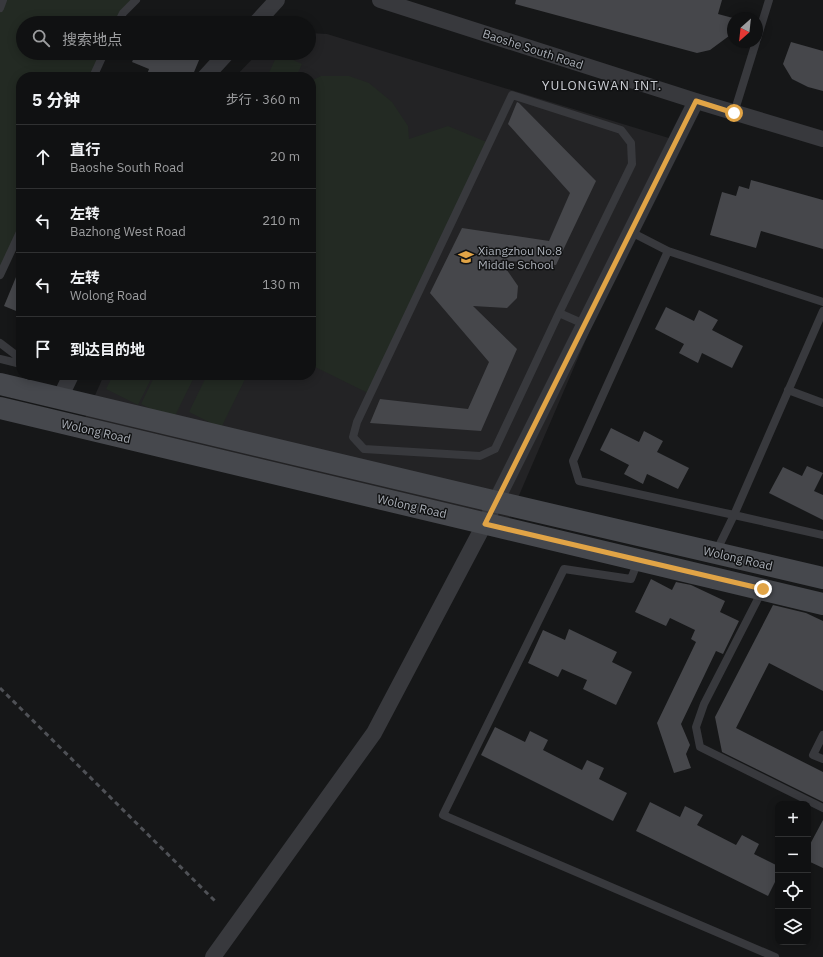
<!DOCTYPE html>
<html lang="zh">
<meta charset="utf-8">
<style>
body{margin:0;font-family:"IBM Plex Sans","Noto Sans SC",sans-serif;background:#1e1f20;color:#f1f3f6}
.controls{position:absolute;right:12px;bottom:12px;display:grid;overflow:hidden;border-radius:8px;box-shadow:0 2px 10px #0003}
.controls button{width:36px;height:36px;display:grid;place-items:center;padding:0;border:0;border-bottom:1px solid #303132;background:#101112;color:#f1f3f6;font:20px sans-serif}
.compass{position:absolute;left:727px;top:12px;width:36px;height:36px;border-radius:50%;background:#101112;box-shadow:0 2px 10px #0003;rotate:207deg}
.stop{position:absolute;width:12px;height:12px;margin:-9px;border:3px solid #e1a446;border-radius:50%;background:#fff}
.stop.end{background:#e1a446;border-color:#fff;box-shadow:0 1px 4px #0008}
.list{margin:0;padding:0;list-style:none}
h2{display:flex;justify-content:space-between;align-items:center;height:52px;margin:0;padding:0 16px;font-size:17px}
h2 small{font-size:13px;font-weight:400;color:#9c9d9f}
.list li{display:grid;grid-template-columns:26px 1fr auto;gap:12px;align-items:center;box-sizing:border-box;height:64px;padding:0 16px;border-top:1px solid #303132}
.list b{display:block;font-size:15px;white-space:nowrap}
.list p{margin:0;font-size:13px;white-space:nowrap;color:#9c9d9f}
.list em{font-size:13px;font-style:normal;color:#9c9d9f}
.icon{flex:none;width:22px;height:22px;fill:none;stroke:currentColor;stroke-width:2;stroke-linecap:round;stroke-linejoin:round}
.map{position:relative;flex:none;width:823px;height:957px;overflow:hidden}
.search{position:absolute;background:#101112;box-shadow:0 2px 10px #0003;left:16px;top:16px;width:300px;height:44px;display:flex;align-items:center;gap:10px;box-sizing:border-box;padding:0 14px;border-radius:22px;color:#9c9d9f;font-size:15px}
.panel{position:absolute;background:#101112;box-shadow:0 2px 10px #0003;left:16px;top:72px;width:300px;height:308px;border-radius:16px}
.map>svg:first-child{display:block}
.built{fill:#232325}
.green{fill:#232a23}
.building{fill:#46474b}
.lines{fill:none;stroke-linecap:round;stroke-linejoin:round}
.service{stroke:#38393d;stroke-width:8}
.minor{stroke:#38393d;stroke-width:16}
.secondary{stroke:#46484d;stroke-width:22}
.rail{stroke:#4f5156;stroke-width:3;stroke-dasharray:5 4;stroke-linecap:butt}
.route{stroke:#e1a446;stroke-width:5}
.labels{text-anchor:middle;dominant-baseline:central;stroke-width:3;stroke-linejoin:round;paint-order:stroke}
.street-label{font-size:12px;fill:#aaafb7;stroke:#111213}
.poi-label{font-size:12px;fill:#aaafb7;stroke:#111213;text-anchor:start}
.neighbourhood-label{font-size:13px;letter-spacing:1px;fill:#cacdd3;stroke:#111213}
</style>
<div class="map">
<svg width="823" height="957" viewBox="0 0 823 957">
<rect width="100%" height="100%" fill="#161718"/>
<path class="built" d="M309 33 327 34 672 139 505 528 81 427 104 375H311V77H235L258 53H309Z"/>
<path class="green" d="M3 0H136L118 23H23V53H104L93 77H21V230L0 275V8Z
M278 53 302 64 296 77H267Z
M321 76H349L369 83 392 102 408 126 409 139 448 126 489 143 370 394 311 365V81Z
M113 375H153L138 405 106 389Z
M155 375H195L173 420 141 404Z
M207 375H247L221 428 189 412Z"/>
<path class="building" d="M516 0H722L718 14 733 18V20L729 36 710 50 697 53 515 4Z
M791 42 823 51V91L808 87 792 79 783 64Z
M136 53H202L192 77H146L149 69 132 62Z
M517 102 519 103 596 181 556 265 500 260 518 286 517 298 507 308 473 306 517 349 481 431 370 423 380 399 468 409 489 362 430 293 462 228 549 241 570 193 508 124Z
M751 180 823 200V249L761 231 756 248 710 235 722 192 736 196 739 186 749 189Z
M21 265V313L4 306Z
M666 307 694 321 699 310 718 320 712 330 743 346 732 368 702 353 698 363 679 353 684 344 655 329Z
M611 428 639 442 644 431 663 441 657 452 689 468 678 489 647 474 643 484 624 474 629 465 600 450Z
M807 466 823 473 814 491 823 495V520L769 493 783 467 802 476Z
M651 579 672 590 676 582 691 585 725 601 720 612 739 621 723 654 716 651 681 724 690 745 686 754 691 768 674 773 657 723 696 642 691 639 695 630 670 618 666 626 635 612Z
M773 605 806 613 823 621V691L769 663 736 728 823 772V802L722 752 715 717Z
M569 629 617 652 612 662 632 672 616 705 583 689 587 680 562 669 558 677 528 663 543 630 565 640Z
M495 727 525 742 530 731 548 740 543 750 582 770 587 760 604 768 599 779 627 793 613 821 481 755Z
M650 802 680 817 685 806 703 815 697 825 736 845 742 835 759 844 754 854 778 866V876L768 896 636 831Z
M823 820V868L808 861V848Z"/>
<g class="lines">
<path class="service" d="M0 8 3 0
M118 23 123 13 136 0
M757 39 769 0
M93 77 104 53
M512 95 621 130 631 143 632 164 559 313 495 449 480 456 364 449 353 437 357 422Z
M734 113 756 42
M631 232 668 251 823 302
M668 251 573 461 579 481 734 515 823 535
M0 275 21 230
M559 313 584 324
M0 343 21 359
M0 359 21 364
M788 390 823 403
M716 552 734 515 823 311
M638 561 631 579 564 569 443 815 775 957
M762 591 704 704 696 727 700 747 823 808
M823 735 813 755 823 759"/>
<path class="minor" d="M380 0 696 101 823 139
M256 23 277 0
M205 77 227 53
M60 398 71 375
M213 957 374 733 485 523 696 101"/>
<path class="secondary" d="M0 384 484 499 823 578
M0 408 823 604"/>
<path class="rail" d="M0 688 215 901"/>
</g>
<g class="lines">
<path class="route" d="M734 113 696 101 485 524 763 589"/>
</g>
<defs>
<g id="school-bare" transform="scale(1.2)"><path d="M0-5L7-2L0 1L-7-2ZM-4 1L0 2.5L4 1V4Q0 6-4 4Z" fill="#e1a446" stroke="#111213" stroke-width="2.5" paint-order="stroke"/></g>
</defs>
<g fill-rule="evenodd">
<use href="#school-bare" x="466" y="257"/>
</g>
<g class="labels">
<g class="street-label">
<text transform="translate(533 49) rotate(18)">Baoshe South Road</text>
<text transform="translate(96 431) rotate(13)">Wolong Road</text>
<text transform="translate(412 506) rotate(13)">Wolong Road</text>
<text transform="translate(738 558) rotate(13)">Wolong Road</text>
</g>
<g class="poi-label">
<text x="478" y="250">Xiangzhou No.8<tspan x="478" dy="14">Middle School</tspan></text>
</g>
<g class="neighbourhood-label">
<text x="602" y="85">YULONGWAN INT.</text>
</g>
</g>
</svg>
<div class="controls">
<button>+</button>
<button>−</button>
<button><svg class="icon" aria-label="locate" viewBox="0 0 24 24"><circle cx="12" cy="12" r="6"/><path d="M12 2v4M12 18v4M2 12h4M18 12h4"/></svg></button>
<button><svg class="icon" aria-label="layers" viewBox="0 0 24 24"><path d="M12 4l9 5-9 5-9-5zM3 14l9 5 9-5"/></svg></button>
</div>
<svg class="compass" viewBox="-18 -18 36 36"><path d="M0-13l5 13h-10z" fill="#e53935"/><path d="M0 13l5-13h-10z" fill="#9c9d9f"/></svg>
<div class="stop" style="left:734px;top:113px"></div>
<div class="stop end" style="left:763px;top:589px"></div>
<div class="search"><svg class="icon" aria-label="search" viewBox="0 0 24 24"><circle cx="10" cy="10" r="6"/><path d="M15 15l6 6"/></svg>搜索地点</div>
<section class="panel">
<h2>5 分钟<small>步行 · 360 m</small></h2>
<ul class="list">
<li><svg class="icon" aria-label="ahead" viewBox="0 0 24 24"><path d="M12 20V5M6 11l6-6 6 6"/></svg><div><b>直行</b><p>Baoshe South Road</p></div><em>20 m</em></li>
<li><svg class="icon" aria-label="left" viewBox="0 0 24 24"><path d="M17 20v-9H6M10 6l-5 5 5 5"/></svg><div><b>左转</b><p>Bazhong West Road</p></div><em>210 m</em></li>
<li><svg class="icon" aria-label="left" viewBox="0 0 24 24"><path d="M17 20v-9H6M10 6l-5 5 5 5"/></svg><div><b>左转</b><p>Wolong Road</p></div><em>130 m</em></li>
<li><svg class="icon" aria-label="arrive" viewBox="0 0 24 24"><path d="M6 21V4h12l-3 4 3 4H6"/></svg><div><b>到达目的地</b></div></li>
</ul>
</section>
</div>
